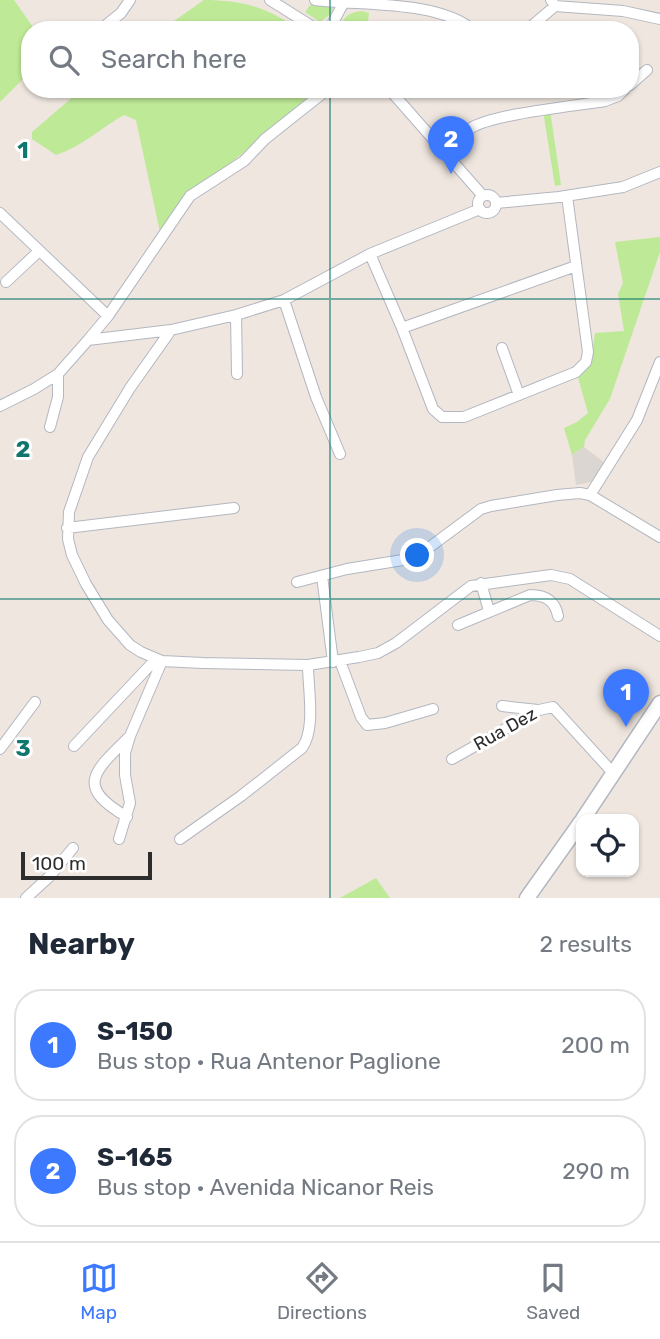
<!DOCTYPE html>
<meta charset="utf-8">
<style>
body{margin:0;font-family:Rubik,sans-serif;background:#f2f2f3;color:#1f2937}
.controls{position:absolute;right:21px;bottom:21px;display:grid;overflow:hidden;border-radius:14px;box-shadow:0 2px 5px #0004}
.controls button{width:63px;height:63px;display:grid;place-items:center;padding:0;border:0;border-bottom:2px solid #e0e1e3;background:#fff;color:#1f2937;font:35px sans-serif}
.scale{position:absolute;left:21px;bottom:18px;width:131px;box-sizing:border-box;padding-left:7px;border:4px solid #2d2d2d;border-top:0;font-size:19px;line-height:24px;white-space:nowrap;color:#2d2d2d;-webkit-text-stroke:5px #fff;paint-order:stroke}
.you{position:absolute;left:418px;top:556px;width:24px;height:24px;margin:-18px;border:5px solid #fff;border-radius:50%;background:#1a73e8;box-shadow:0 0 0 10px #1a73e833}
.badge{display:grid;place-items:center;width:46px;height:46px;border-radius:50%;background:#3c79ff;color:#fff;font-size:23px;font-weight:700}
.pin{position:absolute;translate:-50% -58px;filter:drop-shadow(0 2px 4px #0008)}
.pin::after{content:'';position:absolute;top:37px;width:24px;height:21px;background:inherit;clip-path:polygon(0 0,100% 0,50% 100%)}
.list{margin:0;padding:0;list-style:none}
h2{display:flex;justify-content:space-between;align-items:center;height:91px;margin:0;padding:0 28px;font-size:30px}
h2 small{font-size:23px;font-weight:400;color:#747a83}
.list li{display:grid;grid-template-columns:46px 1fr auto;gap:21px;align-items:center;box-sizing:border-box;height:112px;margin:0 14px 14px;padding:0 14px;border:2px solid #e0e1e3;border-radius:28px}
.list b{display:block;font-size:26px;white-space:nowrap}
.list p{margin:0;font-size:23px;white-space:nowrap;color:#747a83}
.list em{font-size:23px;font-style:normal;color:#747a83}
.icon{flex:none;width:38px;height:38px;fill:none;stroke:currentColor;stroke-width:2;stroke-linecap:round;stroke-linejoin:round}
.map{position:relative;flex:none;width:660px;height:898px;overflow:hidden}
.search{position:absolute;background:#fff;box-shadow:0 2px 5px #0004;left:21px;right:21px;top:21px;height:77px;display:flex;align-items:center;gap:18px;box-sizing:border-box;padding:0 24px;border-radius:28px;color:#747a83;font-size:26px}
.sheet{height:343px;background:#fff}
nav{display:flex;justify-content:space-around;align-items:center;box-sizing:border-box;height:98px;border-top:2px solid #e0e1e3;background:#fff;font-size:19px;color:#747a83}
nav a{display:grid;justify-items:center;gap:4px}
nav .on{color:#3c79ff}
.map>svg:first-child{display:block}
.green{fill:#bee997}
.plaza{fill:#dbd6d2}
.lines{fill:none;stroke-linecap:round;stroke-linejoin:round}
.minor-casing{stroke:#b3b7c1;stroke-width:12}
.secondary-casing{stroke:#b3b7c1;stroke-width:17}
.minor{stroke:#fff;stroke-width:10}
.secondary{stroke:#fff;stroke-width:14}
.grid{fill:none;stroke:#0f766e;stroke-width:2;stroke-opacity:0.55}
.labels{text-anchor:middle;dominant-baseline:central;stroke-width:6;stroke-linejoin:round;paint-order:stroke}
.street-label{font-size:18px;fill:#2d2d2d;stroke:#fff}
.grid-label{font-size:23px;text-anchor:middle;font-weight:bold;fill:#0f766e;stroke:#fff;stroke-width:6;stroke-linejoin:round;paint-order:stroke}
</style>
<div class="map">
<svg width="660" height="898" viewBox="0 0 660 898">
<rect width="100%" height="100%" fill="#efe6df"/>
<path class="green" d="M0 0H14L35 30H30V72L0 102Z
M204 0C239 0 270 7 298 30H161Z
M310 5 333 8 331 14 320 22 305 12Z
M362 11 369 13 367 30H341C341 17 350 12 362 11Z
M82 89H324L219 172 160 232 136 120 124 115C101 128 81 147 56 155L32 139V132Z
M550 110 561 185 555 186 543 111Z
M660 237V252L610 399 585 440 584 447 572 455 564 428 577 422 588 413 577 374 592 355 595 333 624 331 618 294 623 283 615 242Z
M376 878 390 898H340Z"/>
<path class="plaza" d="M584 447 605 463 591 482 576 485 572 455Z"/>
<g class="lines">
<g class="minor-casing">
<path id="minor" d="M270 0 318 30
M315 0C361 6 438 0 473 30
M551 0 555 6 623 11 660 19
M100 30 121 13 130 0
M329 30 344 2
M527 30 555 6
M630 85 647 70
M389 89 483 196
M450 159C454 146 459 136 471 128 493 114 575 106 605 101L618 96 625 89
M478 204a9 9 0 1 1 18 0a9 9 0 1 1-18 0Z
M496 203 559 197 623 187 660 172
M0 213 108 316
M370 254 402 328 433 409 442 417H464L576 372 586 362 588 352 567 196
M6 282 39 251
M284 300 316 397 340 454
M236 315 237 374
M402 328 576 266
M171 330 130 388 88 457 69 512 68 539 72 555 86 584 108 620 130 645 141 652 162 661 203 663 308 665 359 657 378 653 396 643 471 586 551 575 570 579 660 636
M88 340 171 330 236 315 284 300 370 254 480 209
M502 348 519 395
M0 406 34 389 58 374 88 340 108 316 190 196 244 161 265 139 328 89
M50 427 58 397V374
M590 495 637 420 660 362
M67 528 234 508
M322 576 333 662
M297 582 347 569 409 559 423 552 481 509 491 506 557 495 580 493 590 495 660 537
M481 583 489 611
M458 625 530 595C545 595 555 600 558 616
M340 661 361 717 367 725 385 723 433 709
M502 706 538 710
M74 746 156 659
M0 749 35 702
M452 759 539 710 553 707 614 774
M127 817C76 787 92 773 128 738
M119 839 130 803 125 775V753L130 736 162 661
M180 839 241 796 302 748C316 729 308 689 308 665
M26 898 49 877 73 848"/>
</g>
<g class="secondary-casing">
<path id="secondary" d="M583 819 660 703
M527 898 581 822"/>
</g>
<use href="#minor" class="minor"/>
<use href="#secondary" class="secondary"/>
</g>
<path class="grid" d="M330 0V30M330 89V898M0 299H660M0 599H660"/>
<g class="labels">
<g class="street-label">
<text transform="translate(505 729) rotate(-29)">Rua Dez</text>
</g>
</g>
<g class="grid-label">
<text x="23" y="158">1</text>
<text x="23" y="457">2</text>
<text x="23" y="756">3</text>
</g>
</svg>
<div class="controls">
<button><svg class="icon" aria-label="locate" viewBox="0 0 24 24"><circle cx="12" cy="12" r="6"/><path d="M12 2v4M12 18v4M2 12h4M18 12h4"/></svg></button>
</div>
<div class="scale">100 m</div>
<div class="you"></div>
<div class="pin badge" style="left:626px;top:727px">1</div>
<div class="pin badge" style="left:451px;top:174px">2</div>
<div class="search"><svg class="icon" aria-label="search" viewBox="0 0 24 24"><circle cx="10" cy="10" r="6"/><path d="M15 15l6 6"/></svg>Search here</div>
</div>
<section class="sheet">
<h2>Nearby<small>2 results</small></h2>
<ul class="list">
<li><span class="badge">1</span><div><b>S-150</b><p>Bus stop · Rua Antenor Paglione</p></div><em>200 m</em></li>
<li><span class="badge">2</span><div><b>S-165</b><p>Bus stop · Avenida Nicanor Reis</p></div><em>290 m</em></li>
</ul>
</section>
<nav>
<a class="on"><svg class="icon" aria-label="map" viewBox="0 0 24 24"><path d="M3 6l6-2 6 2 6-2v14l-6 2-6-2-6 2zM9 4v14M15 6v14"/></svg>Map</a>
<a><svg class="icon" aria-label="directions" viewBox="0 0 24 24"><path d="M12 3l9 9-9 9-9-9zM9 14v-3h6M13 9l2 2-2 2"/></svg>Directions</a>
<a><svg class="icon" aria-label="saved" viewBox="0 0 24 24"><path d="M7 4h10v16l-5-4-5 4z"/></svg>Saved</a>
</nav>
